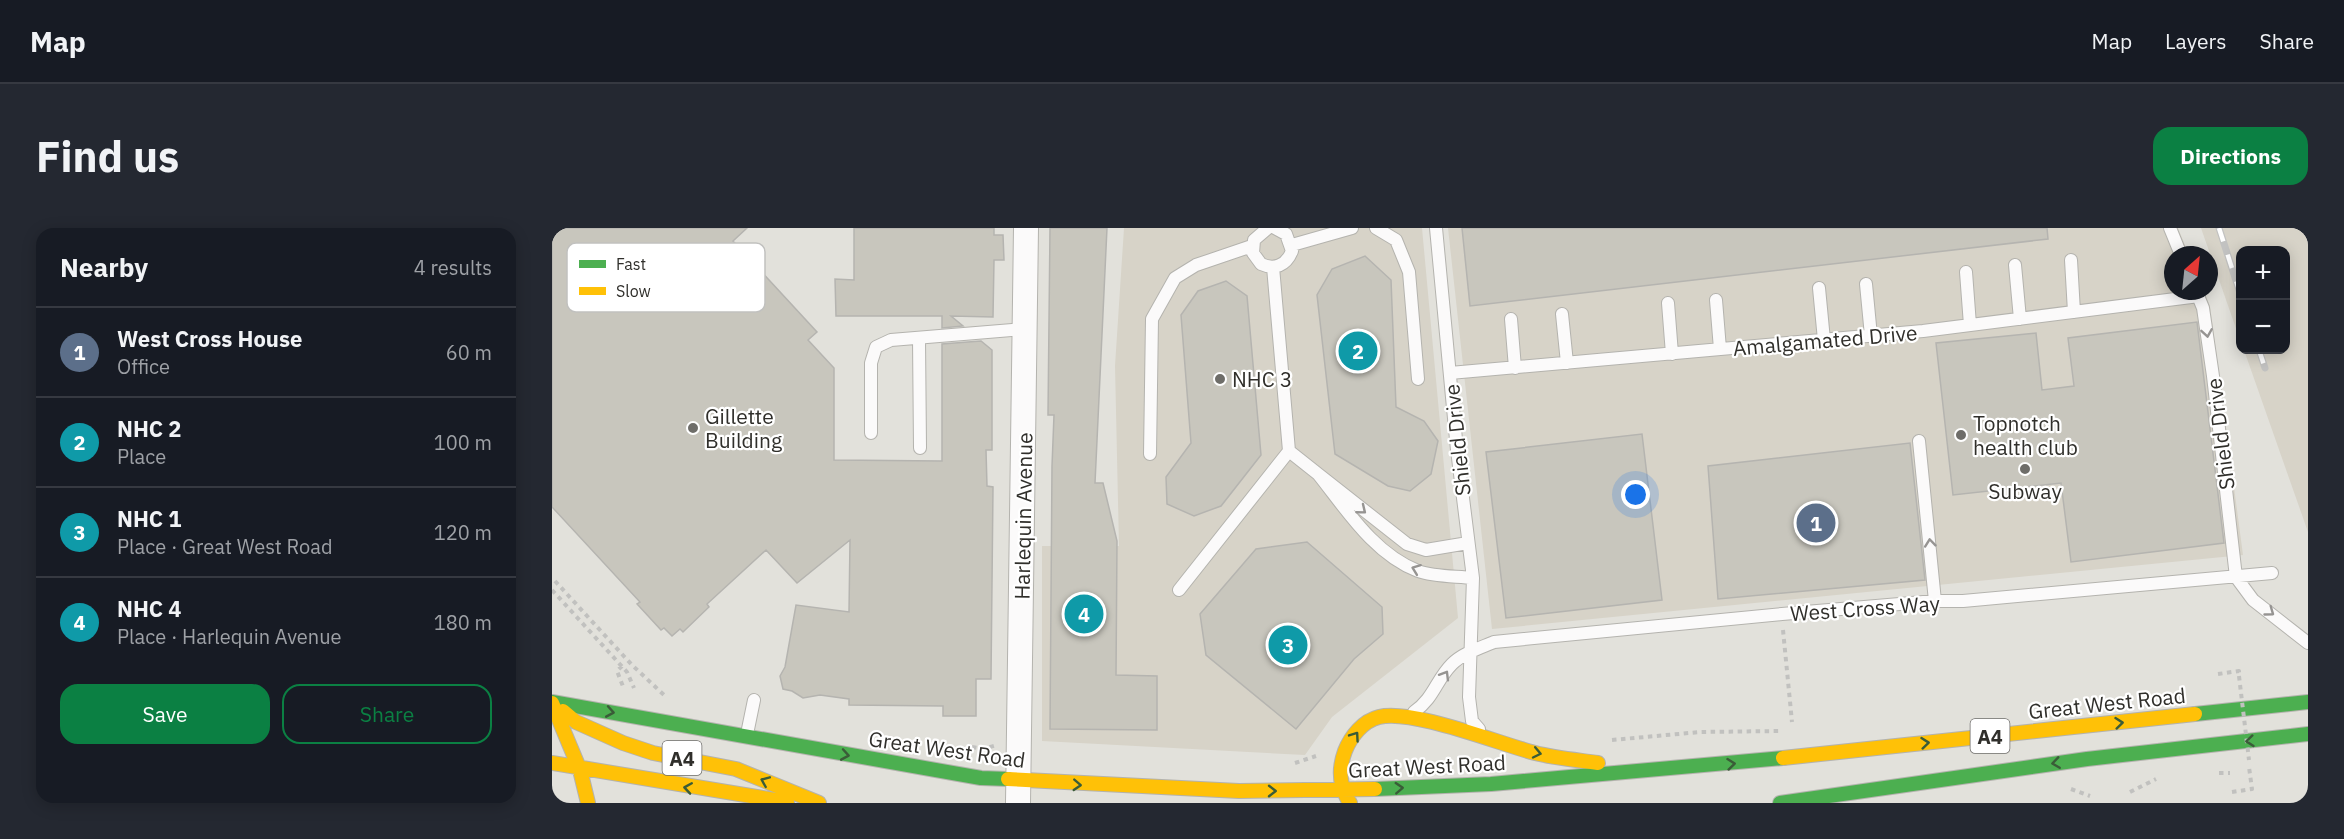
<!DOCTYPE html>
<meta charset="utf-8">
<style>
body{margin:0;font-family:"IBM Plex Sans",sans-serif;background:#242831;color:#f1f3f6}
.controls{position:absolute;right:18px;top:18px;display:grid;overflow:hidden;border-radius:12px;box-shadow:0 3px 15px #0003}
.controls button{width:54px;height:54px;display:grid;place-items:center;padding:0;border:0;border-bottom:2px solid #363941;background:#171b24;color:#f1f3f6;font:30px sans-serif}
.compass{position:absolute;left:1612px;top:18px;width:54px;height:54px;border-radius:50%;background:#171b24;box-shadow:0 3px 15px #0003;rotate:27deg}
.you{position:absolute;left:1084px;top:267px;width:21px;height:21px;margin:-15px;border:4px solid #fff;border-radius:50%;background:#1a73e8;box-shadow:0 0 0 9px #1a73e833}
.badge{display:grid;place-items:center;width:39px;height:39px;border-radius:50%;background:#0b8043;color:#fff;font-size:20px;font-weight:700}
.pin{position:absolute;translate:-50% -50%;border:3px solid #fff;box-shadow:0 2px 6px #0006}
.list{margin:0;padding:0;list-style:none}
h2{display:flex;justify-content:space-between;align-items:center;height:78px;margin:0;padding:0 24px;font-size:26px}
h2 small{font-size:20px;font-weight:400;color:#9ea1a6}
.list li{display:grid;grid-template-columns:39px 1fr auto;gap:18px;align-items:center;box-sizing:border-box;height:90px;padding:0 24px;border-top:2px solid #363941}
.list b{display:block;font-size:22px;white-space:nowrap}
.list p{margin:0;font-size:20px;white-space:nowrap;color:#9ea1a6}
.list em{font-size:20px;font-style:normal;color:#9ea1a6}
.actions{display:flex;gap:12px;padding:18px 24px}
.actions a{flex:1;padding:14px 0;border:2px solid #0b8043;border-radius:18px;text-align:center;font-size:21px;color:#0b8043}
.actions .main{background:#0b8043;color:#fff}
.map{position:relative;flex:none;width:1756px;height:575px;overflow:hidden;border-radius:18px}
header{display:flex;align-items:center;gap:36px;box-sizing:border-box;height:84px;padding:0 30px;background:#171b24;border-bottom:2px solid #363941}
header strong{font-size:28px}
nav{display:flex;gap:33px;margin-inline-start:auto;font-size:21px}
.intro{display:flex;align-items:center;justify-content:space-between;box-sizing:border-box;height:144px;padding:0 36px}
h1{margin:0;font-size:42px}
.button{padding:15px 27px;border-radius:18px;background:#0b8043;color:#fff;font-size:21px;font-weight:700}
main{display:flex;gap:36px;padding:0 36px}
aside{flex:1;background:#171b24;border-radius:18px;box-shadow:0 3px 15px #0003}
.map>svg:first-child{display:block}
.built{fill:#d7d3c8}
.building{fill:#c8c6bd;stroke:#b5b4b0;stroke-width:1.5}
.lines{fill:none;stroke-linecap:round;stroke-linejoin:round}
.lane-casing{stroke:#b4b3ae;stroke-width:14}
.street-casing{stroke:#b4b3ae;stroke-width:26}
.fast-casing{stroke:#b4b3ae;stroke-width:16}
.slow-casing{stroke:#b4b3ae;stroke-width:16}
.path{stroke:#c1c1bf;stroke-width:4;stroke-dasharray:4.5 4.5;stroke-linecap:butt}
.lane{stroke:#fbfafa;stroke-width:12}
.street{stroke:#fbfafa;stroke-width:24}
.fast{stroke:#4caf50;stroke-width:14}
.slow{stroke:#ffc107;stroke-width:14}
.rail-casing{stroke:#c2c2c1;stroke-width:7}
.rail{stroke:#fff;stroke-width:4.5;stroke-dasharray:14;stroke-linecap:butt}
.path-bridge{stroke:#c1c1bf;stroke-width:4;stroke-dasharray:4.5 4.5;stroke-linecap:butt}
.oneway{stroke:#969492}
.oneway2{stroke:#3a5c38}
.poi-dot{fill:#6e6d69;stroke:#fff;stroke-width:2}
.labels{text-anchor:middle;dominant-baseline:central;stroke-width:4.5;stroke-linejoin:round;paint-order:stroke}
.shield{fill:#fff;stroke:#6e6d6b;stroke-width:1.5}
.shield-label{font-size:20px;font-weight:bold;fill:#302f2b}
.street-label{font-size:21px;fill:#302f2b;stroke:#fff}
.poi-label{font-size:21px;fill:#302f2b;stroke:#fff;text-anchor:start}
.key{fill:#fff;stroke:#c1c1bf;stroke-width:1.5}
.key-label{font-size:16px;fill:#302f2b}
</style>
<header>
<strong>Map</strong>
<nav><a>Map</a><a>Layers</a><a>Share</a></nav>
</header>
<div class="intro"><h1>Find us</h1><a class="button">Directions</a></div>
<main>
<aside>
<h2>Nearby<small>4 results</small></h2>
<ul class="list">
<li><span class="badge" style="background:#5c6f8a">1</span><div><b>West Cross House</b><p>Office</p></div><em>60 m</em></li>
<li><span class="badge" style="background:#0f9aa8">2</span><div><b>NHC 2</b><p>Place</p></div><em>100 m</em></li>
<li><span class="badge" style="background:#0f9aa8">3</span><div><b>NHC 1</b><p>Place · Great West Road</p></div><em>120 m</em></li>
<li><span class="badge" style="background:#0f9aa8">4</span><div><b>NHC 4</b><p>Place · Harlequin Avenue</p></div><em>180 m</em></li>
</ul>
<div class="actions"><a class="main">Save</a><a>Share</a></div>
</aside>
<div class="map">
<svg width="1756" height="575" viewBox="0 0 1756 575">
<rect width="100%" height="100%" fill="#e2e1db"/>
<path class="built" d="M572 0H870L906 390 780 489 753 527 490 513V318H567L563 138Z
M896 0H1626L1637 27H1621V63H1652L1658 78 1691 327 940 401Z
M1649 0H1756V304L1692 122H1734V22H1688V112Z"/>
<path class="building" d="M0 0H195L181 13 265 104 256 112 282 140V232L390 233V116L429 113 440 122V222H434L435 258 441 259 439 451H424V488H391V478L297 477V471L268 467 251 470 240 463 231 461 228 448 233 439 244 377 297 384 298 312 245 355 214 322 155 376 157 379 131 404 128 401 120 408 112 400 109 402 85 376 88 374 0 279Z
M302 0H442V7H451L452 32H442L441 89 399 88 411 98 390 100V88H284L283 51 302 52Z
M498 0H555L543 255H551L565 313 564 447 605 448V502L498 501 500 238 502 187H496Z
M910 0H1495L1496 11 918 78Z
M813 28 839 52 844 179 872 193 886 213 879 246 858 263 836 258 783 226 765 67 780 41Z
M674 53 695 68 709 227 669 278 642 288 615 276 614 249 639 215 629 87 646 63Z
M1645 94 1672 315 1519 334 1509 255 1401 267 1384 115 1484 105 1490 162 1522 158 1516 110Z
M1090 206 1110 372 954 390 934 224Z
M1358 215 1373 352 1166 371 1156 238Z
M755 314 830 379 831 406 802 431 744 501 654 427 648 386 704 321Z"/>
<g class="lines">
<g class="lane-casing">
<path id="lane" d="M716 0 702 12 701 25 709 36C722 42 734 38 740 23L734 6 723 0
M824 0 844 12 857 44 866 151
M884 0 905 222 921 350 917 469 920 493 927 501
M1618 0 1629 27
M740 17 800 0
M1519 32 1522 84
M1463 37 1468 91
M721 39 737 223 766 246
M1414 44 1418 97
M1314 56 1319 108
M1267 60 1272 112
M1644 63 1651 80 1661 148 1684 349 1701 372 1756 415
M1164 72 1168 121
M1116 75 1120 126
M1010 86 1015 135
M959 91 963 140
M367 111 368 220
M898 145 1371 103 1647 68
M319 205V135L324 119 339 112 473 101
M1367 213 1383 373
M598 226 600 91 623 50 644 37 700 18
M916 315 874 322 855 316 766 246C794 281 822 326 866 343 882 349 904 348 921 350
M627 362 737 223
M862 484C882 470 884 452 900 436 911 425 928 420 942 414L1230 386 1383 373H1411L1720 345
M195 506 202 472"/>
</g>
<g class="street-casing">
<path id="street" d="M466 575 474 0"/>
</g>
<g class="fast-casing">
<path id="fast" d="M0 474 429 550 456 551
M1643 486 1756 474
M823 561 939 556 1231 530
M1228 575 1535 531 1756 506"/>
</g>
<g class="slow-casing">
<path id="slow" d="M0 475 28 542 36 575
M11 483 24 494 71 515 101 525 184 541 267 575
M1231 530 1643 486
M0 535 235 574
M456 551 687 563 823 561
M798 575C787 558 786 542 793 523 799 508 811 493 827 489 861 481 945 515 983 525 1003 530 1025 532 1046 535"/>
</g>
<path class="path" d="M3 353 80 437 112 467
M0 362 75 444 82 460
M1231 402 1240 494
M70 438 65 443 72 461
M1666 446 1687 443V448
M1060 512 1148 504 1228 503
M420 519 431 521 445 517
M743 535 764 528
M1667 545H1678
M1519 561 1538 568
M1578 564 1604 551
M1680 564 1700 561 1697 539"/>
<use href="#lane" class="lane"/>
<use href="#street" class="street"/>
<use href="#fast" class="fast"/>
<use href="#slow" class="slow"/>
<g class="rail-casing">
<path id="rail" d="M1667 0 1688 65
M1707 122 1713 140"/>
</g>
<use href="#rail" class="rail"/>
<path class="path-bridge" d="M1687 448 1697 532"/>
</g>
<defs><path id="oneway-chevron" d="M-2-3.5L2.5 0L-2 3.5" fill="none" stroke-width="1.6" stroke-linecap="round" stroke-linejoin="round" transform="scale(1.5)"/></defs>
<g class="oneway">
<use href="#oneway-chevron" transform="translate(1655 105) rotate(81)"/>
<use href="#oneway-chevron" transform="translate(810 282) rotate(39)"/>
<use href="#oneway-chevron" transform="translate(1378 315) rotate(-96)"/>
<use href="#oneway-chevron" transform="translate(864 341) rotate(-159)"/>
<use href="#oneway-chevron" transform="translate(1718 384) rotate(36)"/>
<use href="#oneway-chevron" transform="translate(893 447) rotate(-59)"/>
</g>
<g class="oneway2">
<use href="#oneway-chevron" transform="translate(58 484) rotate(10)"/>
<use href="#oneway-chevron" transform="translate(1567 495) rotate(-6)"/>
<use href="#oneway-chevron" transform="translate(803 508) rotate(-55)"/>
<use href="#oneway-chevron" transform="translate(1698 513) rotate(174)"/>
<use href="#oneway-chevron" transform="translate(1373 515) rotate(-6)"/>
<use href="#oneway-chevron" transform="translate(985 525) rotate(12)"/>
<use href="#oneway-chevron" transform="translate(293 527) rotate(10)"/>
<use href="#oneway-chevron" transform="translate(1504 535) rotate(172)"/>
<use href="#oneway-chevron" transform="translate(1179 536) rotate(-6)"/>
<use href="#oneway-chevron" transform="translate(213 553) rotate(-157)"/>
<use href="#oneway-chevron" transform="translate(525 557) rotate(3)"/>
<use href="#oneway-chevron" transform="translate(136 560) rotate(-171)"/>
<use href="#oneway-chevron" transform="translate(847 560) rotate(-3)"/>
<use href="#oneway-chevron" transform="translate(720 563)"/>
</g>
<g class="poi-dot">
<circle cx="668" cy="151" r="6"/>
<circle cx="141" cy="200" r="6"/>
<circle cx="1409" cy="207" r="6"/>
<circle cx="1473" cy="241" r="6"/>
</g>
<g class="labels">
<g class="shield">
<rect x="1418.5" y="491" width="39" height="34" rx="4.5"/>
<rect x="110.5" y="513" width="39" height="34" rx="4.5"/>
</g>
<g class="shield-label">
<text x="1438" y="508">A4</text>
<text x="130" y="530">A4</text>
</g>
<g class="street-label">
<text transform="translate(1273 112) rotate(-5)">Amalgamated Drive</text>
<text transform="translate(1668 206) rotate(-97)">Shield Drive</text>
<text transform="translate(905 212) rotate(-96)">Shield Drive</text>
<text transform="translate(471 288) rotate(-89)">Harlequin Avenue</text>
<text transform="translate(1313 380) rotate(-4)">West Cross Way</text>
<text transform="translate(1555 475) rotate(-6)">Great West Road</text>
<text transform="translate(395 521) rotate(8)">Great West Road</text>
<text transform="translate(875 538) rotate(-3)">Great West Road</text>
</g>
<g class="poi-label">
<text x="680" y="151">NHC 3</text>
<text x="153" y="188">Gillette<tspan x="153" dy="24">Building</tspan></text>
<text x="1421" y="195">Topnotch<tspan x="1421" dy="24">health club</tspan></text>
<text x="1473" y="263" text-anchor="middle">Subway</text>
</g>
</g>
<rect x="15" y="15" width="198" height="69" rx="9" class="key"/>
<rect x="27" y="32" width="27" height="8" fill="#4caf50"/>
<rect x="27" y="59" width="27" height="8" fill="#ffc107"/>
<g class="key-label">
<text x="64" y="42">Fast</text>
<text x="64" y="69">Slow</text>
</g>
</svg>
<div class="controls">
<button>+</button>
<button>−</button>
</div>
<svg class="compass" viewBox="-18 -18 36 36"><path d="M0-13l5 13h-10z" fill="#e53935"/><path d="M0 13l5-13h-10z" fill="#9ea1a6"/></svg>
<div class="you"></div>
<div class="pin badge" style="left:1264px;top:295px;background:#5c6f8a">1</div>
<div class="pin badge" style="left:806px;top:123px;background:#0f9aa8">2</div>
<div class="pin badge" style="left:736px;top:417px;background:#0f9aa8">3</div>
<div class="pin badge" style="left:532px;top:386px;background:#0f9aa8">4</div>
</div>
</main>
